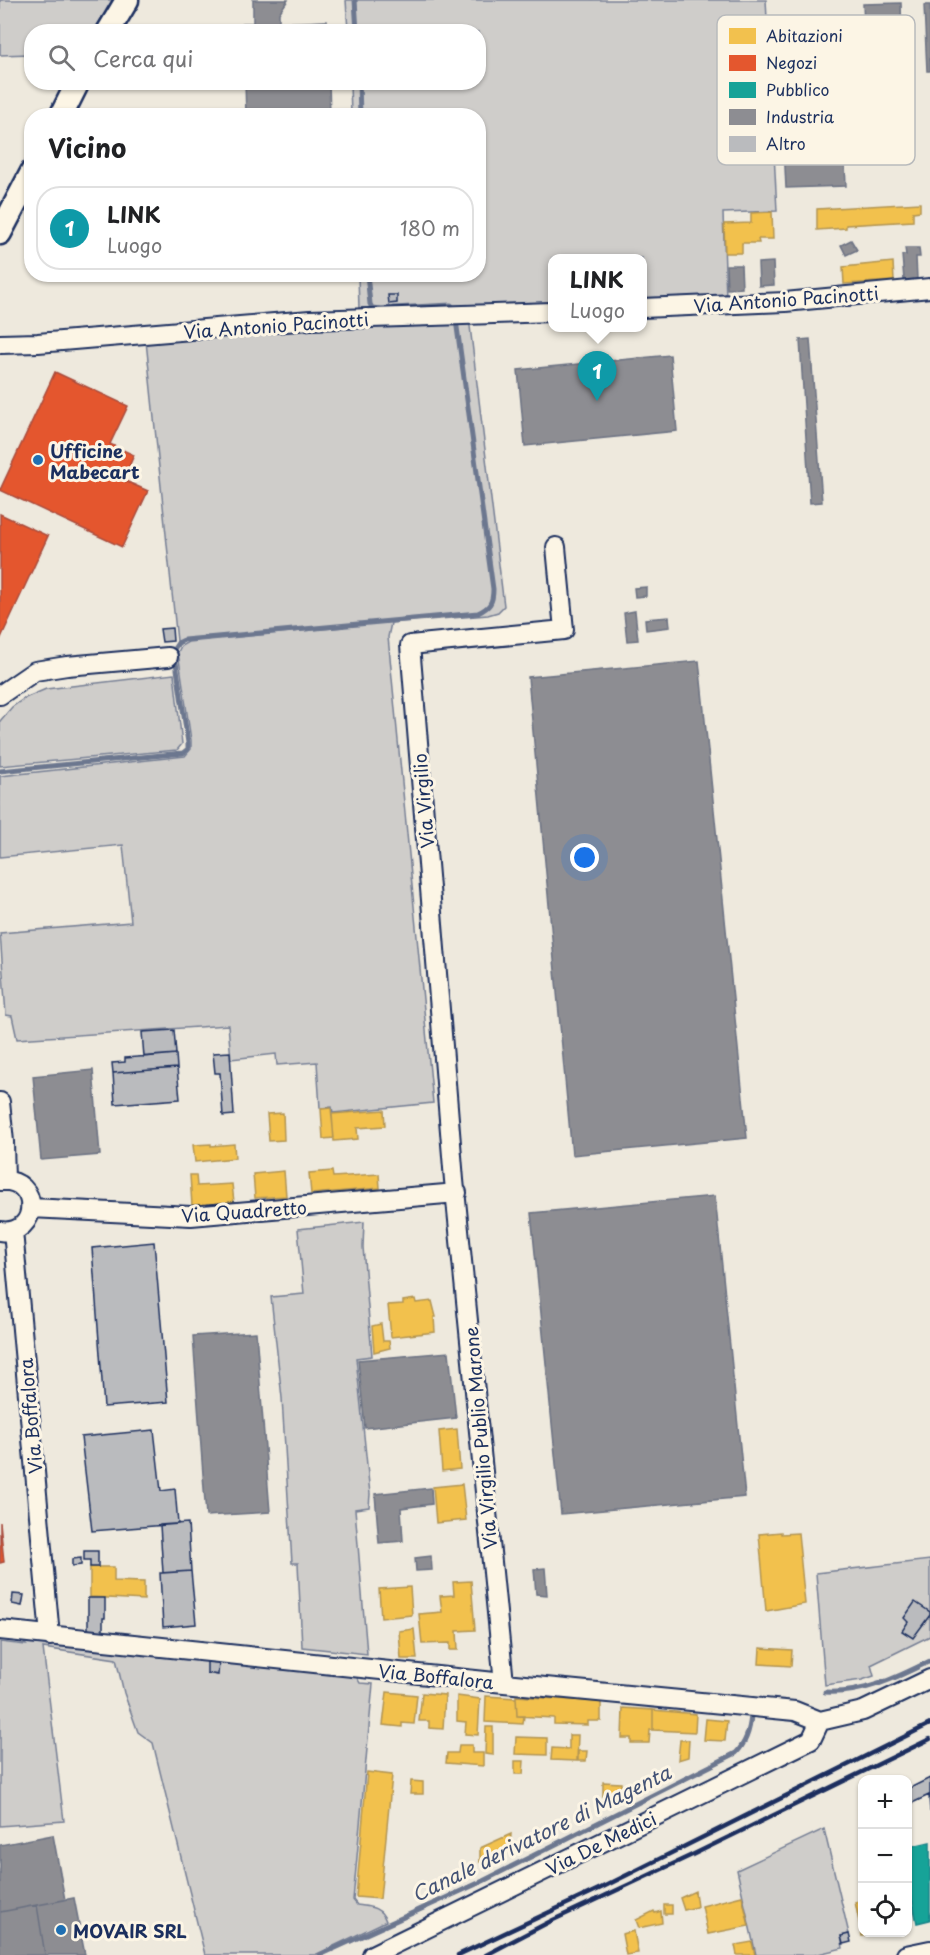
<!DOCTYPE html>
<html lang="it">
<meta charset="utf-8">
<style>
body{margin:0;font-family:"Playpen Sans",sans-serif;background:#f6f6f6;color:#202124}
.controls{position:absolute;right:18px;bottom:18px;display:grid;overflow:hidden;border-radius:12px;box-shadow:0 2px 4px #0004}
.controls button{width:54px;height:54px;display:grid;place-items:center;padding:0;border:0;border-bottom:2px solid #e0e0e0;background:#fff;color:#202124;font:30px sans-serif}
.you{position:absolute;left:585px;top:858px;width:21px;height:21px;margin:-15px;border:4px solid #fff;border-radius:50%;background:#1a73e8;box-shadow:0 0 0 9px #1a73e833}
.badge{display:grid;place-items:center;width:39px;height:39px;border-radius:50%;background:#b45309;color:#fff;font-size:20px;font-weight:700}
.pin{position:absolute;translate:-50% -50px;filter:drop-shadow(0 2px 3px #0008)}
.pin::after{content:'';position:absolute;top:32px;width:21px;height:18px;background:inherit;clip-path:polygon(0 0,100% 0,50% 100%)}
.popup{position:absolute;left:548px;top:254px;width:99px;height:78px;box-sizing:border-box;display:grid;place-content:center;border-radius:12px;background:#fff;filter:drop-shadow(0 2px 4px #0005);font-size:20px;white-space:nowrap;color:#757577}
.popup b{font-size:22px;color:#202124}
.popup::after{content:'';position:absolute;left:50%;top:100%;margin-left:-12px;border:12px solid transparent;border-top-color:#fff}
.list{margin:0;padding:0;list-style:none}
h2{display:flex;justify-content:space-between;align-items:center;height:78px;margin:0;padding:0 24px;font-size:26px}
h2 small{font-size:20px;font-weight:400;color:#757577}
.list li{display:grid;grid-template-columns:39px 1fr auto;gap:18px;align-items:center;box-sizing:border-box;height:84px;margin:0 12px 12px;padding:0 12px;border:2px solid #e0e0e0;border-radius:24px}
.list b{display:block;font-size:22px;white-space:nowrap}
.list p{margin:0;font-size:20px;white-space:nowrap;color:#757577}
.list em{font-size:20px;font-style:normal;color:#757577}
.icon{flex:none;width:33px;height:33px;fill:none;stroke:currentColor;stroke-width:2;stroke-linecap:round;stroke-linejoin:round}
.map{position:relative;flex:none;width:930px;height:1955px;overflow:hidden}
.search{position:absolute;background:#fff;box-shadow:0 2px 4px #0004;left:24px;top:24px;width:462px;height:66px;display:flex;align-items:center;gap:15px;box-sizing:border-box;padding:0 21px;border-radius:24px;color:#757577;font-size:22px}
.panel{position:absolute;background:#fff;box-shadow:0 2px 4px #0004;left:24px;top:108px;width:462px;height:174px;border-radius:24px}
.map>svg:first-child{display:block}
.green{fill:#cfcdca;stroke:#757e94;stroke-width:1.5}
.homes{fill:#f2c14e;stroke:#b29553;stroke-width:1.5}
.shops{fill:#e4572e;stroke:#a84b3c;stroke-width:1.5}
.public{fill:#17a398;stroke:#188087;stroke-width:1.5}
.industry{fill:#8d8d92;stroke:#6b7182;stroke-width:1.5}
.lines{fill:none;stroke-linecap:round;stroke-linejoin:round}
.stream{stroke:#6c778f;stroke-width:5}
.building{fill:#babbbe;stroke:#1b2f5e;stroke-width:1.5}
.minor-casing{stroke:#1b2f5e;stroke-width:22}
.major-casing{stroke:#1b2f5e;stroke-width:27}
.minor{stroke:#fcf5e5;stroke-width:18}
.major{stroke:#fcf5e5;stroke-width:22}
.rail{stroke:#1b2f5e;stroke-width:4.5}
.poi-dot{fill:#1f6fb2;stroke:#fcf5e5;stroke-width:2}
.labels{text-anchor:middle;dominant-baseline:central;stroke-width:6;stroke-linejoin:round;paint-order:stroke}
.street-label{font-size:18px;fill:#1b2f5e;stroke:#fcf5e5}
.poi-label{font-size:18px;font-weight:bold;fill:#1b2f5e;stroke:#fcf5e5;text-anchor:start}
.water-label{font-size:20px;font-style:italic;fill:#445376;stroke:#fcf5e5}
.key{fill:#fcf5e5;stroke:#b8babc;stroke-width:1.5}
.key-label{font-size:16px;fill:#1b2f5e}
</style>
<div class="map">
<svg width="930" height="1955" viewBox="0 0 930 1955">
<rect width="100%" height="100%" fill="#eee9dd"/>
<filter id="ink" filterUnits="userSpaceOnUse"><feTurbulence type="fractalNoise" baseFrequency=".0167" numOctaves="2"/><feDisplacementMap in="SourceGraphic" scale="12" xChannelSelector="R" yChannelSelector="G"/><feConvolveMatrix kernelMatrix="1 2 1 2 8 2 1 2 1" color-interpolation-filters="sRGB"/></filter>
<g filter="url(#ink)">
<path class="green" d="M0 0H114L94 31 32 32 31 54 0 55Z
M346 0H766L777 211 723 213 726 299 642 301V258H552V303L359 308 358 275 478 274V116L351 115 350 83 478 82V32L348 31Z
M469 318 504 606 498 612 488 615 391 623 388 637 433 1103 333 1113 332 1107 320 1108 317 1062 277 1065 276 1054 231 1059 228 1025 17 1039 12 1016 6 1015 0 933 131 922 123 845 0 857V776L185 756 191 749V740L178 652 181 646 188 642 344 627 177 641 146 341 319 324Z
M174 674 181 735 182 744 177 750 0 766V721L12 707 25 698 46 689Z
M364 1222 363 1247 372 1356 356 1358 370 1494 369 1507 355 1509 367 1654 302 1647 298 1563H292L282 1398 271 1297 304 1294 298 1229Z
M930 1560V1636L871 1665 874 1676 862 1680 825 1685 816 1573Z
M0 1642 26 1645 23 1642 33 1643 313 1670 325 1673 356 1676 360 1683 373 1684 353 1900 357 1905C371 1907 381 1907 386 1921L315 1955H205L153 1743 138 1732 124 1693 116 1659 43 1648 64 1821 0 1826Z
M824 1829 849 1934 841 1936 843 1948 814 1955H756L737 1870Z"/>
<path class="homes" d="M920 203V211L913 212V221L846 225V228L817 230V209Z
M772 212 773 239H758L759 243H742V253H725L724 224 751 223V213Z
M893 262 894 281 844 284 843 267Z
M331 1108 334 1138 323 1139 321 1109Z
M384 1110 385 1126 357 1128 358 1139 334 1141 332 1114Z
M283 1113 284 1140 269 1141 267 1114Z
M211 1144V1146L234 1144 235 1158 195 1162 193 1145Z
M284 1171 286 1196 255 1198 253 1174Z
M332 1171 333 1177 379 1174 380 1188 311 1194 309 1173Z
M190 1175H196L197 1186 232 1184 234 1202 192 1206Z
M415 1299 416 1303 432 1301 436 1317H434L435 1332 391 1337 388 1305 403 1304V1301Z
M381 1324 383 1341H389L390 1348 374 1352 372 1326Z
M457 1429 460 1469 442 1471 439 1431Z
M462 1484 466 1520 436 1523 433 1487Z
M781 1532V1534L798 1533 805 1604 766 1611 759 1534Z
M90 1567H114V1581L144 1582V1600L90 1597Z
M471 1581 475 1630 457 1631 458 1650H450V1643L422 1644 419 1614 442 1612 440 1596 454 1595 453 1582Z
M410 1587 412 1615 381 1618 379 1589Z
M414 1629 417 1659H401L399 1631Z
M760 1648 792 1650 791 1666 759 1664Z
M387 1692 417 1695 414 1724 402 1723V1727L383 1725Z
M422 1693 445 1695 443 1729 429 1728V1721H419Z
M457 1696 480 1699 478 1735 465 1734 466 1722 457 1721Z
M486 1696 516 1698 517 1716H524L523 1724 485 1722Z
M516 1696 601 1702V1721H588V1725L554 1724V1718L517 1716Z
M623 1708 653 1710V1730H650L649 1743H631V1738H622Z
M653 1710 696 1714 695 1732 653 1730Z
M706 1719 727 1721 725 1741 704 1740Z
M486 1727H493V1755L485 1754Z
M569 1735H578L577 1761 551 1760 552 1748 569 1749Z
M516 1737 547 1738V1755L515 1754Z
M680 1740H689L688 1757 678 1760Z
M459 1745H472V1753H483V1766L446 1763 447 1753H458Z
M578 1751H587L586 1761H578Z
M515 1761H524L523 1774H515Z
M367 1772 392 1775 380 1899 356 1897Z
M411 1781 423 1782V1794H410Z
M603 1782 621 1783V1789H626V1791L603 1801Z
M511 1834 510 1848 480 1862V1848Z
M695 1891 697 1907 684 1910 680 1898Z
M742 1896 749 1926 708 1934 702 1906Z
M862 1900V1932H877L862 1936 855 1902Z
M664 1905H672V1914H664Z
M654 1911 655 1913 661 1911 662 1923 639 1928 636 1920Z
M634 1931 638 1953 626 1955 622 1934Z
M752 1942 755 1955H737L735 1945Z"/>
<path class="shops" d="M55 372 128 406 110 444 134 455 123 480 148 491 122 547 0 490Z
M0 514 48 536 0 640Z
M0 1522 4 1562 0 1563Z"/>
<path class="public" d="M930 1842V1920L917 1923 908 1879V1847Z"/>
<path class="industry" d="M253 0H288L279 13V23L327 21V32H244L243 23H253Z
M901 3 903 73 869 75V70H866L863 4Z
M924 5H930V71H927Z
M840 59 846 186 786 188 780 62Z
M245 82H329L330 116H246Z
M851 240 857 250 846 255 841 245Z
M905 248H919L920 257H916L917 279 904 280 902 255H906Z
M773 262 774 285 759 286 758 263Z
M726 265H741L742 288 727 289Z
M810 339 822 502 810 503 800 340Z
M670 355 677 431 525 446 518 370Z
M646 587V596L635 597 634 588Z
M635 611 638 640 627 641 624 613Z
M669 617 670 627 646 630 645 619Z
M699 661 747 1138 572 1155 528 677Z
M93 1070 100 1155 41 1160 33 1076Z
M715 1196 745 1497 561 1514 531 1213Z
M256 1332 270 1512 206 1516 193 1336Z
M449 1352 456 1418 365 1428 358 1360Z
M431 1488 432 1504 401 1508 403 1541 379 1543 375 1494Z
M431 1556 432 1570 416 1571 415 1558Z
M545 1568 547 1595 536 1594 534 1569Z
M53 1835 65 1900 0 1912V1845Z
M74 1898 85 1955H45L37 1905Z
M37 1905 45 1955H0V1912Z"/>
<g class="lines">
<path class="stream" d="M355 0 357 32
M359 82 360 116
M367 274 370 304 372 308 380 309
M393 308 451 305 455 309
M0 771 183 753 188 749V743L174 649 178 643 184 640 478 613C490 607 493 603 493 589L456 320
M825 1692C864 1694 896 1678 930 1661
M320 1955 483 1881 736 1753C747 1742 750 1729 751 1715"/>
</g>
<path class="building" d="M388 295H397V303L389 304Z
M172 628 173 641 162 642 160 629Z
M174 1030 176 1054 144 1057 142 1032Z
M230 1052 234 1115 223 1116 220 1073H215L213 1053Z
M176 1054 177 1068 113 1073 112 1063 125 1062V1058Z
M177 1068 180 1099 115 1104 113 1073Z
M154 1242 168 1402 104 1407 92 1248Z
M154 1430 161 1491 175 1489 178 1524 92 1531 81 1437Z
M188 1523 191 1571 163 1573 160 1525Z
M84 1551H98V1567H90V1560H84Z
M81 1558V1565L72 1566V1559Z
M191 1571 196 1624 163 1627 160 1573Z
M13 1594 24 1595 22 1606 12 1604Z
M88 1598H105V1618H103V1631L88 1630Z
M915 1602 930 1612V1615L913 1638 902 1631 908 1622 904 1618Z
M207 1661 219 1662 218 1675 207 1673Z
M930 1778V1812L929 1795 908 1805V1789Z
M849 1934 851 1942 843 1944 841 1936Z"/>
<g class="lines">
<g class="minor-casing">
<path id="minor" d="M642 308 785 302 930 288
M0 344 38 343 310 320 552 312
M0 695 35 671 67 666 168 657
M0 1102 4 1142 5 1181
M0 1181C41 1177 40 1237 0 1231
M31 1208 191 1216 457 1193
M13 1231 50 1636
M0 1630 504 1683 795 1711 820 1721
M504 1683 454 1180 410 645 564 630 556 547
M820 1721 863 1711 930 1679
M372 1955 811 1740 820 1721
M906 1955 930 1950"/>
</g>
<g class="major-casing">
<path id="major" d="M108 32 127 0
M61 116 78 82
M0 233 32 172"/>
</g>
<use href="#minor" class="minor"/>
<use href="#major" class="major"/>
<path class="rail" d="M458 1955 601 1888 930 1724
M486 1955 551 1921 690 1856 930 1739"/>
</g>
</g>
<g class="poi-dot">
<circle cx="38" cy="460" r="6"/>
<circle cx="61" cy="1930" r="6"/>
</g>
<g class="labels">
<g class="street-label">
<text transform="translate(786 299) rotate(-4)">Via Antonio Pacinotti</text>
<text transform="translate(276 325) rotate(-4)">Via Antonio Pacinotti</text>
<text transform="translate(423 801) rotate(-95)">Via Virgilio</text>
<text transform="translate(244 1211) rotate(-4)">Via Quadretto</text>
<text transform="translate(30 1416) rotate(-95)">Via Boffalora</text>
<text transform="translate(480 1438) rotate(-95)">Via Virgilio Publio Marone</text>
<text transform="translate(436 1676) rotate(6)">Via Boffalora</text>
<text transform="translate(601 1843) rotate(-26)">Via De Medici</text>
</g>
<g class="poi-label">
<text x="50" y="450">Ufficine<tspan x="50" dy="21">Mabecart</tspan></text>
<text x="73" y="1930">MOVAIR SRL</text>
</g>
<g class="water-label">
<text transform="translate(541 1833) rotate(-26)">Canale derivatore di Magenta</text>
</g>
</g>
<rect x="717" y="15" width="198" height="150" rx="9" class="key"/>
<rect x="729" y="28" width="27" height="16" fill="#f2c14e"/>
<rect x="729" y="55" width="27" height="16" fill="#e4572e"/>
<rect x="729" y="82" width="27" height="16" fill="#17a398"/>
<rect x="729" y="109" width="27" height="16" fill="#8d8d92"/>
<rect x="729" y="136" width="27" height="16" fill="#babbbe"/>
<g class="key-label">
<text x="766" y="42">Abitazioni</text>
<text x="766" y="69">Negozi</text>
<text x="766" y="96">Pubblico</text>
<text x="766" y="123">Industria</text>
<text x="766" y="150">Altro</text>
</g>
</svg>
<div class="controls">
<button>+</button>
<button>−</button>
<button><svg class="icon" aria-label="locate" viewBox="0 0 24 24"><circle cx="12" cy="12" r="6"/><path d="M12 2v4M12 18v4M2 12h4M18 12h4"/></svg></button>
</div>
<div class="you"></div>
<div class="pin badge" style="left:597px;top:401px;background:#0f9aa8">1</div>
<div class="popup"><b>LINK</b>Luogo</div>
<div class="search"><svg class="icon" aria-label="search" viewBox="0 0 24 24"><circle cx="10" cy="10" r="6"/><path d="M15 15l6 6"/></svg>Cerca qui</div>
<section class="panel">
<h2>Vicino<small></small></h2>
<ul class="list">
<li><span class="badge" style="background:#0f9aa8">1</span><div><b>LINK</b><p>Luogo</p></div><em>180 m</em></li>
</ul>
</section>
</div>
